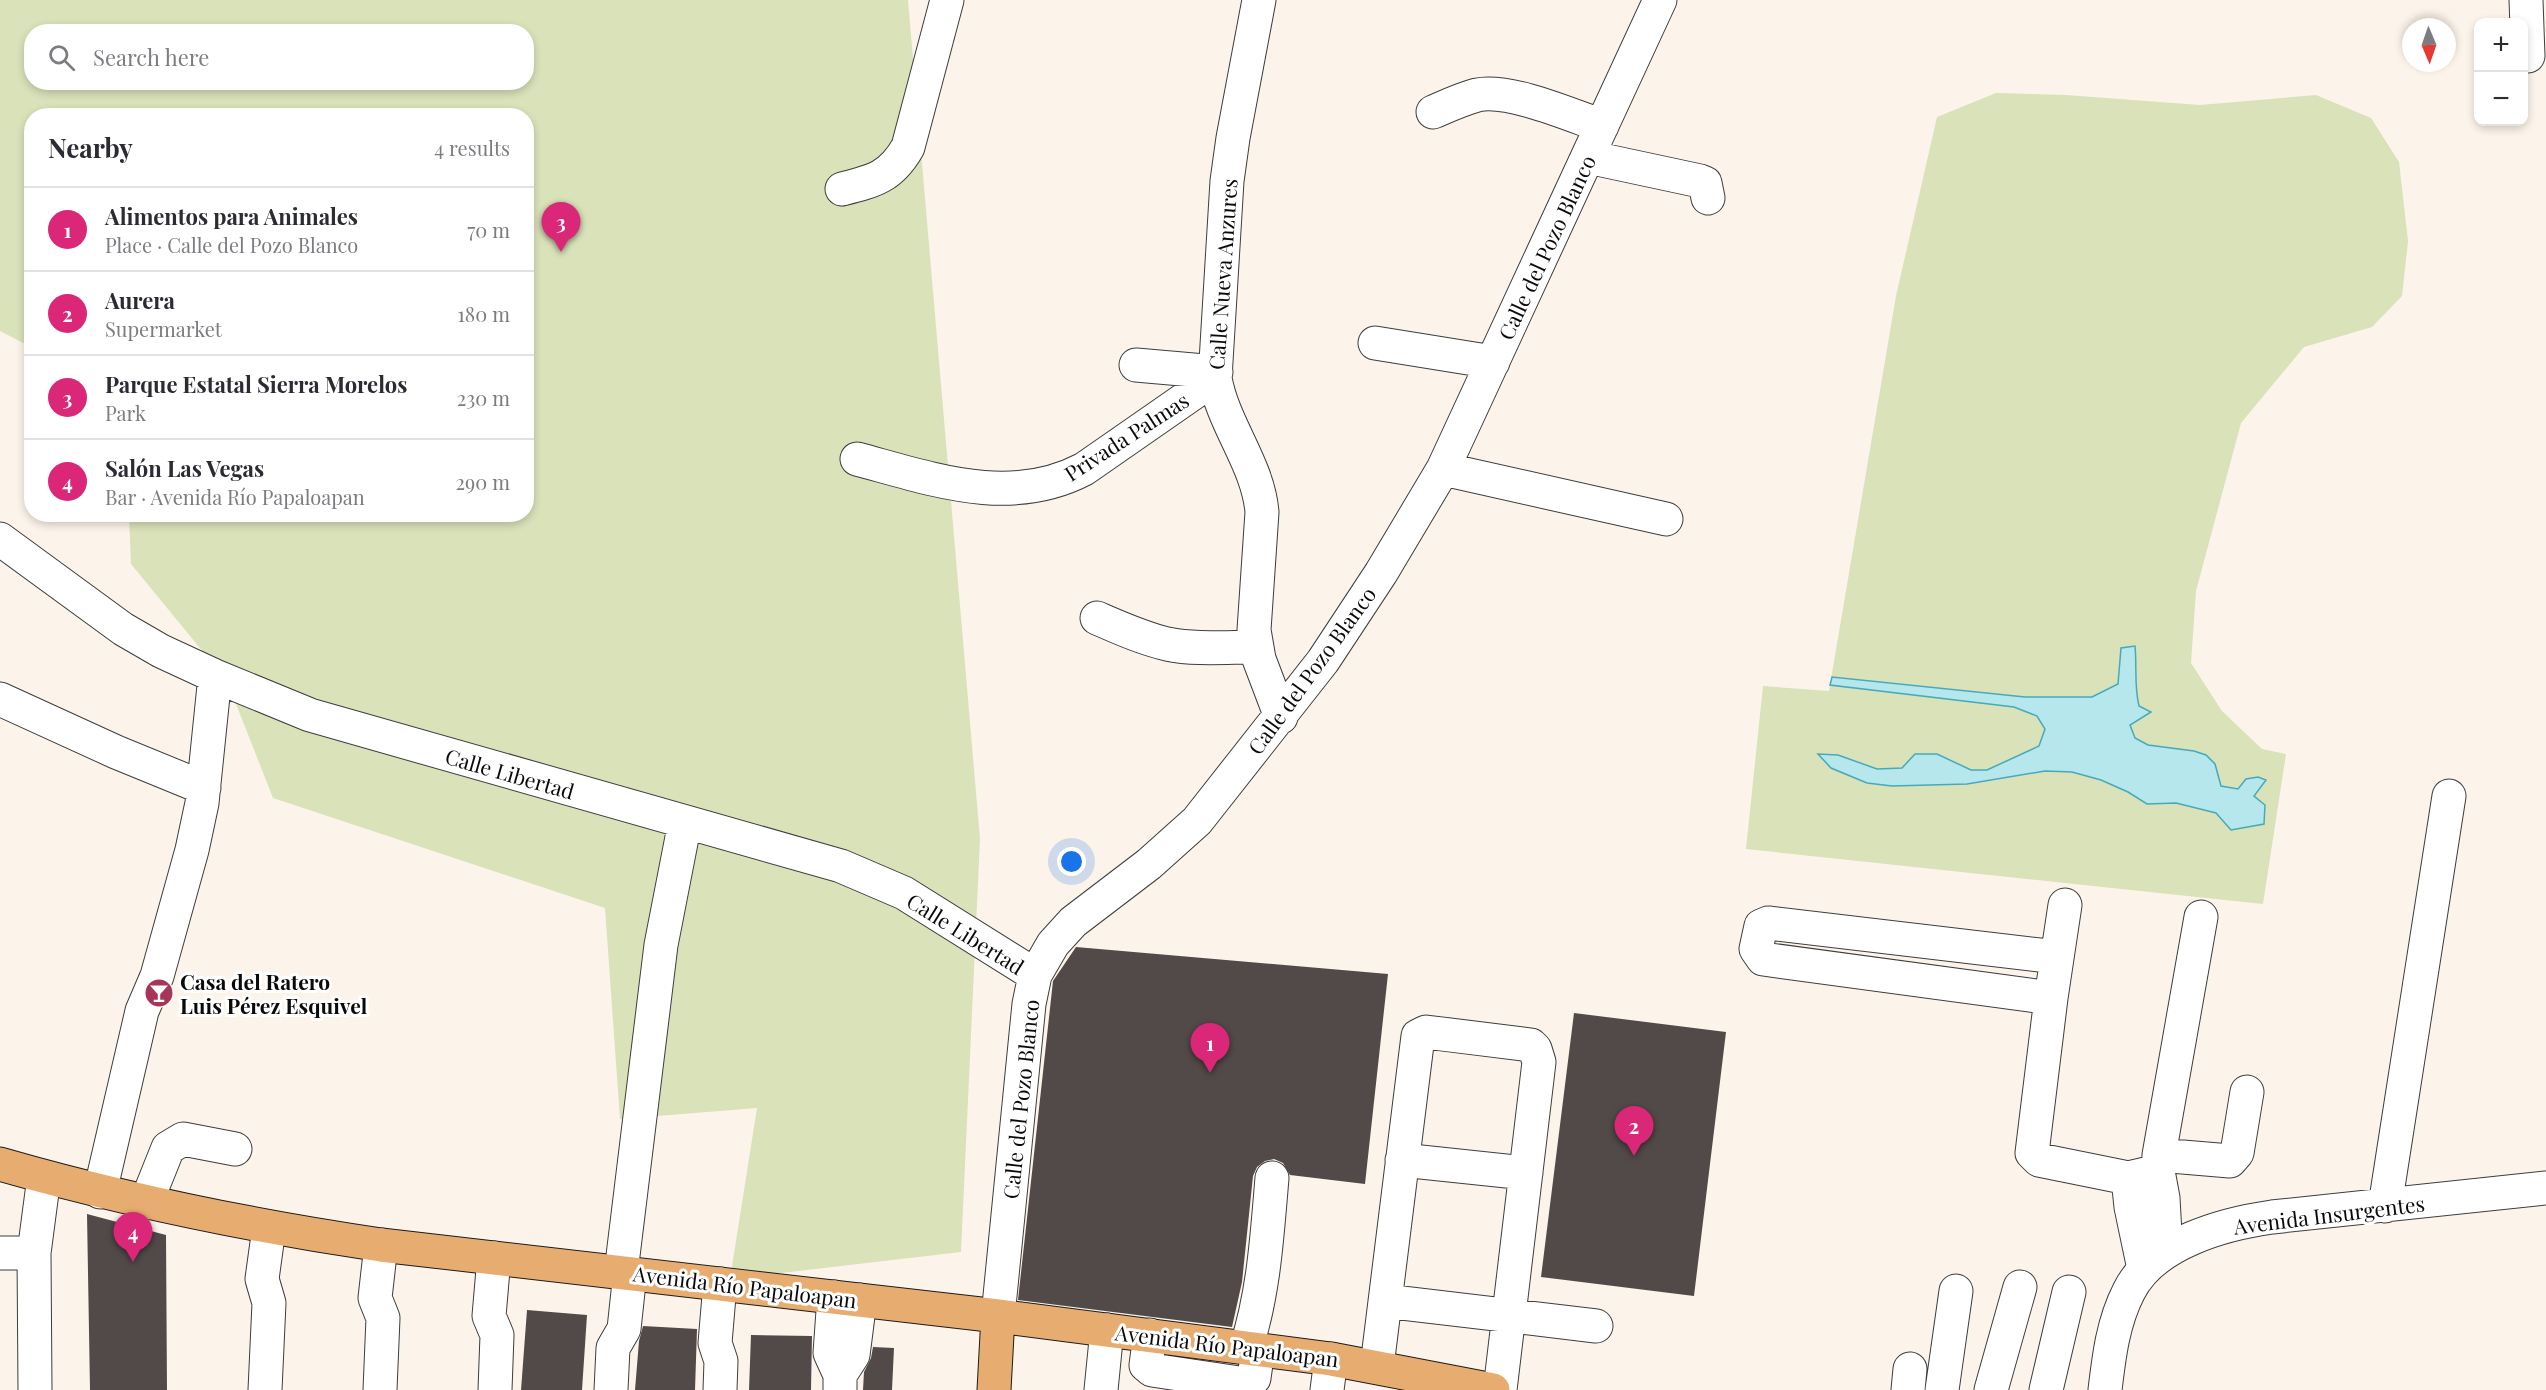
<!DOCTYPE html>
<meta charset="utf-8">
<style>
body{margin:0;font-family:"Playfair Display",serif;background:#f2f2f3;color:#2b2b33}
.controls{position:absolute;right:18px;top:18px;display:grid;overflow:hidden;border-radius:12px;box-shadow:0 3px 9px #0003}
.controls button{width:54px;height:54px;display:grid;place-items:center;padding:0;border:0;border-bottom:2px solid #e1e1e2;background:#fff;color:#2b2b33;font:30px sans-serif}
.compass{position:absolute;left:2402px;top:18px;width:54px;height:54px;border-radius:50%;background:#fff;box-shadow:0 3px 9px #0003;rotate:178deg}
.you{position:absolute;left:1072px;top:862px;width:21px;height:21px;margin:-15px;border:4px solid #fff;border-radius:50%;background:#1a73e8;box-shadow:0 0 0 9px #1a73e833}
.badge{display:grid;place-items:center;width:39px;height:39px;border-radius:50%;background:#db2777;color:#fff;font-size:20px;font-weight:700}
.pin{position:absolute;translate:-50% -50px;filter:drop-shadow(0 2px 3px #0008)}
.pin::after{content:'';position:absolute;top:32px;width:21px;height:18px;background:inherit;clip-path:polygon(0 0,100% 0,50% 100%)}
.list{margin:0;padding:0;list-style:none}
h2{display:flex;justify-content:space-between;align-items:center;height:78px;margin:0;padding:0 24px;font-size:26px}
h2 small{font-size:20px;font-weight:400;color:#7c7c81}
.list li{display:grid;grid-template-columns:39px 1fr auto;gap:18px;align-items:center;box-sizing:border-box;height:84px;padding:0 24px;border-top:2px solid #e1e1e2}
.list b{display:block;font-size:22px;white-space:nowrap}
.list p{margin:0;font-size:20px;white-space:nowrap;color:#7c7c81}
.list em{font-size:20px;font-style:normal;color:#7c7c81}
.icon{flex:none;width:33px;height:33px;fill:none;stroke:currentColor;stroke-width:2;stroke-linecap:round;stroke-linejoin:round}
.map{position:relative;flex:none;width:2546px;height:1390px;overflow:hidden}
.search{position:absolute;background:#fff;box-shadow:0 3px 9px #0003;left:24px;top:24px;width:510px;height:66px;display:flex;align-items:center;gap:15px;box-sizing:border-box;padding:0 21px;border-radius:24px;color:#7c7c81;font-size:22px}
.panel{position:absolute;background:#fff;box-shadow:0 3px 9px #0003;left:24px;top:108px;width:510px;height:414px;border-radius:24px}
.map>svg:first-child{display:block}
.green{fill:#d9e2b9;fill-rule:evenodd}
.water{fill:#b5e7ed;stroke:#46aabb;stroke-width:1.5}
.building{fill:#524a48}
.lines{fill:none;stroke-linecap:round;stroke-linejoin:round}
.minor-casing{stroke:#3d3d3d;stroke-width:35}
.major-casing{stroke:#1b1b1b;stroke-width:35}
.minor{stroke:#fff;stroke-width:33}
.major{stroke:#e7ac70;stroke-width:33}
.labels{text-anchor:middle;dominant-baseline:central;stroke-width:6;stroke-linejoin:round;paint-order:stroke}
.street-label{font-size:21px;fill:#0a0a0a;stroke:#fff}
.poi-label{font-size:21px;font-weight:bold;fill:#0a0a0a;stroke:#fff;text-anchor:start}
</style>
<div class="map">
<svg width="2546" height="1390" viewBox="0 0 2546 1390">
<rect width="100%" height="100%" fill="#fcf4ea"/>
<path class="green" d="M0 0H908L980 839 961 1252 730 1279 757 1108 620 1119 605 908 273 798 227 681 131 564 129 515 526 514V116H32L31 347 0 331ZM32 32H526V82H32Z
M1996 93 2066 95 2200 105 2316 95 2371 118 2399 162 2408 241 2402 296 2372 327 2304 347 2241 423 2196 591 2191 663 2222 711 2262 749 2286 754 2263 904 1746 849 1763 686 1829 691 1896 296 1937 117Z"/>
<path class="water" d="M2135 646C2137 666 2134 687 2139 706L2151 712 2130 725 2135 738 2148 745 2194 751 2206 755 2215 764 2221 786 2238 789 2246 779 2258 777 2266 780 2254 796 2265 805 2264 824 2231 830 2216 813 2176 803 2147 804 2128 792 2101 780 2072 772 2045 771 1967 784 1892 786 1867 783 1831 768 1818 754 1838 755 1877 769 1902 768 1915 754H1937L1971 770H1987L2039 746 2045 729 2037 716 2014 707 1830 685 1832 677 2025 697H2092L2118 684 2121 648Z"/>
<path class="building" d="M1076 947 1388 974 1365 1184 1290 1175 1283 1163 1274 1159 1265 1161 1257 1167 1253 1176 1242 1282 1232 1327 1018 1300 1053 981Z
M1574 1013 1726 1032 1694 1296 1541 1277Z
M87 1214 166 1235 167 1390H90Z
M527 1310 587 1315 582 1390H521Z
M643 1326 697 1329 695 1390H635L639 1341Z
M751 1335 812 1336 811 1390H749Z
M873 1347 894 1348 892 1390H863L864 1372 871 1358Z"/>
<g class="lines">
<g class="minor-casing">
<path id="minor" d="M1259 0 1233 138 1227 181 1215 378C1223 425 1258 464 1262 512L1254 630 1259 659 1281 717
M2526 0 2528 56
M1433 112C1447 106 1462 99 1477 95 1508 88 1571 115 1602 126
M1588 157 1700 181 1705 183 1708 198
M842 189C874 181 891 177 908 147L947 0
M1375 343 1493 362
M1136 365 1216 372
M857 459C932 479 1010 508 1084 469L1215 378
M1443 469 1666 519
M0 539 123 629 161 651 215 676 310 715 841 866 904 893 1035 975
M1097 618C1120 628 1142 638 1167 644 1196 650 1227 647 1256 647
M0 699 116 752 204 788
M2065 905 2051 998 2032 1153 2039 1160 2128 1178 2158 1171
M2051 998 1763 959 1756 949 1761 926 1768 923 2057 957
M2159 1155 2230 1161 2237 1153 2247 1092
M1402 1160 1526 1173
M2128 1178 2131 1207 2144 1269
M100 1192 142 1011 157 976 192 850 202 803 215 676
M146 1203 168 1148 183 1139 235 1149
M2385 1206 2449 796
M2166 1252 2163 1198 2158 1171 2159 1155 2201 917
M0 1253H34
M494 1258 489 1316 497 1335 495 1390
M621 1272 661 945 685 822
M720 1284 715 1343 721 1361 720 1390
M834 1297 830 1353 840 1375V1390
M1385 1301 1596 1326
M998 1316 1029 1004 1035 975 1053 944 1073 922 1149 864 1197 821 1323 661 1381 573 1443 469 1660 0
M1150 1335 1146 1365 1152 1370 1246 1384 1254 1378 1258 1349
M1246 1348C1264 1292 1267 1236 1272 1178
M1377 1366 1418 1036 1426 1032 1531 1045 1535 1049 1539 1062 1500 1390
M840 1375 853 1355 860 1300
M35 1390 34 1253 44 1177
M265 1390 269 1303 262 1279 269 1228
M380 1390 383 1318 375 1298 381 1245
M611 1390 613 1348 624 1329 630 1273
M1101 1390 1107 1330
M1327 1390 1331 1359
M1908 1390 1910 1369
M1942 1390 1956 1291
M1991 1390 2020 1287
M2046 1390 2069 1292
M2105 1390C2109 1356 2113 1322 2129 1291 2153 1243 2223 1224 2272 1217L2546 1188"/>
</g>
<g class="major-casing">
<path id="major" d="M0 1164C125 1200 252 1226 381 1245L998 1316 1331 1359 1493 1390
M994 1390 998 1316"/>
</g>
<use href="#minor" class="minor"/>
<use href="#major" class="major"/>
</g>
<defs>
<g id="bar-disc" transform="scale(1.5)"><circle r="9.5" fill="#a83557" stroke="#fff"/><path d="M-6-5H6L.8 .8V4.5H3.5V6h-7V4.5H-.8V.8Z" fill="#fff"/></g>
</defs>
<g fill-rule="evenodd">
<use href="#bar-disc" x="159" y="993"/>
</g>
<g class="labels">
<g class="street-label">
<text transform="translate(1546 247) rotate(-65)">Calle del Pozo Blanco</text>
<text transform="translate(1222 274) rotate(-86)">Calle Nueva Anzures</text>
<text transform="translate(1126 436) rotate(-33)">Privada Palmas</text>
<text transform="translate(1311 670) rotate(-54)">Calle del Pozo Blanco</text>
<text transform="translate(510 773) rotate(16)">Calle Libertad</text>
<text transform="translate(966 933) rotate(32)">Calle Libertad</text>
<text transform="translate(1020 1099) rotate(-84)">Calle del Pozo Blanco</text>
<text transform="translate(2329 1214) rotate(-7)">Avenida Insurgentes</text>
<text transform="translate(745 1286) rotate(7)">Avenida Río Papaloapan</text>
<text transform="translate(1227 1345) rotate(7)">Avenida Río Papaloapan</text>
</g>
<g class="poi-label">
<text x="180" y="981">Casa del Ratero<tspan x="180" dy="24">Luis Pérez Esquivel</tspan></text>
</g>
</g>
</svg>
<div class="controls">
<button>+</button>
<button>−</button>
</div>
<svg class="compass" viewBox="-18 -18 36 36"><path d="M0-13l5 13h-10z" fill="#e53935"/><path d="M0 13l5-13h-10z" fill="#7c7c81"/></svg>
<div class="you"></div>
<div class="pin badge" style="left:1210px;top:1073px">1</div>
<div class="pin badge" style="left:1634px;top:1156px">2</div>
<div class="pin badge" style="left:561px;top:252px">3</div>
<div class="pin badge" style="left:133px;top:1262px">4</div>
<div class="search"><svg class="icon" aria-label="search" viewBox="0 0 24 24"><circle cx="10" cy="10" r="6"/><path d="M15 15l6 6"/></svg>Search here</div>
<section class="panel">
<h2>Nearby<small>4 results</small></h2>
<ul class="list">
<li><span class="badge">1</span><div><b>Alimentos para Animales</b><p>Place · Calle del Pozo Blanco</p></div><em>70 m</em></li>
<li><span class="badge">2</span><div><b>Aurera</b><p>Supermarket</p></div><em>180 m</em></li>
<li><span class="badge">3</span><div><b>Parque Estatal Sierra Morelos</b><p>Park</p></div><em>230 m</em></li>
<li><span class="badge">4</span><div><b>Salón Las Vegas</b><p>Bar · Avenida Río Papaloapan</p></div><em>290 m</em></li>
</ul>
</section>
</div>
